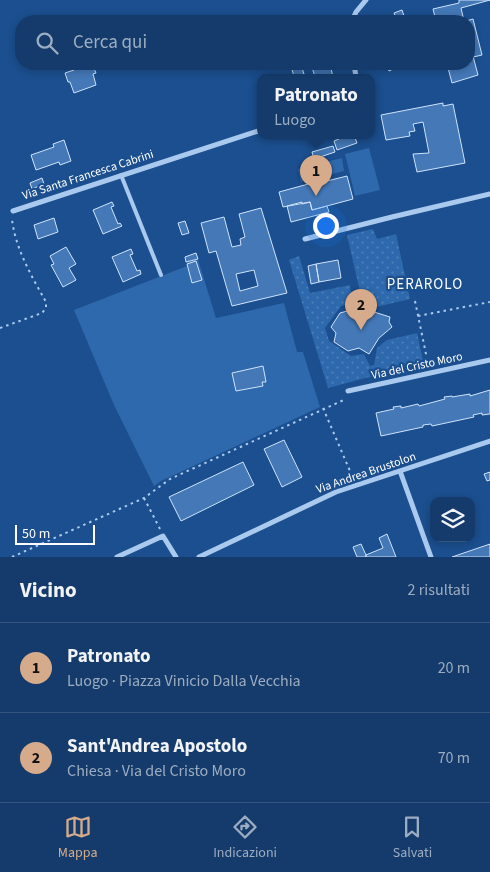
<!DOCTYPE html>
<html lang="it">
<meta charset="utf-8">
<style>
body{margin:0;font-family:"Source Sans 3",sans-serif;background:#1d4271;color:#f1f3f6}
.controls{position:absolute;right:15px;bottom:15px;display:grid;overflow:hidden;border-radius:10px;box-shadow:0 2px 8px #0003}
.controls button{width:45px;height:45px;display:grid;place-items:center;padding:0;border:0;border-bottom:1px solid #33557e;background:#143b6b;color:#f1f3f6;font:25px sans-serif}
.scale{position:absolute;left:15px;bottom:12px;width:80px;box-sizing:border-box;padding-left:5px;border:2px solid #fff;border-top:0;font-size:14px;line-height:18px;white-space:nowrap;color:#fff;-webkit-text-stroke:4px #1b4f8f;paint-order:stroke}
.you{position:absolute;left:325px;top:225px;width:18px;height:18px;margin:-12px;border:4px solid #fff;border-radius:50%;background:#1a73e8;box-shadow:0 0 0 8px #1a73e833}
.badge{display:grid;place-items:center;width:32px;height:32px;border-radius:50%;background:#d6ab8b;color:#111;font-size:16px;font-weight:700}
.pin{position:absolute;translate:-50% -41px;filter:drop-shadow(0 1px 2px #0008)}
.pin::after{content:'';position:absolute;top:26px;width:18px;height:15px;background:inherit;clip-path:polygon(0 0,100% 0,50% 100%)}
.popup{position:absolute;left:257px;top:74px;width:118px;height:65px;box-sizing:border-box;display:grid;place-content:center;border-radius:10px;background:#143b6b;filter:drop-shadow(0 1px 4px #0005);font-size:16px;white-space:nowrap;color:#9dadc1}
.popup b{font-size:19px;color:#f1f3f6}
.popup::after{content:'';position:absolute;left:50%;top:100%;margin-left:-10px;border:10px solid transparent;border-top-color:#143b6b}
.list{margin:0;padding:0;list-style:none}
h2{display:flex;justify-content:space-between;align-items:center;height:65px;margin:0;padding:0 20px;font-size:21px}
h2 small{font-size:16px;font-weight:400;color:#9dadc1}
.list li{display:grid;grid-template-columns:32px 1fr auto;gap:15px;align-items:center;box-sizing:border-box;height:90px;padding:0 20px;border-top:1px solid #33557e}
.list b{display:block;font-size:19px;white-space:nowrap}
.list p{margin:0;font-size:16px;white-space:nowrap;color:#9dadc1}
.list em{font-size:16px;font-style:normal;color:#9dadc1}
.icon{flex:none;width:28px;height:28px;fill:none;stroke:currentColor;stroke-width:2;stroke-linecap:round;stroke-linejoin:round}
.map{position:relative;flex:none;width:490px;height:557px;overflow:hidden}
.search{position:absolute;background:#143b6b;box-shadow:0 2px 8px #0003;left:15px;right:15px;top:15px;height:55px;display:flex;align-items:center;gap:12px;box-sizing:border-box;padding:0 18px;border-radius:20px;color:#9dadc1;font-size:19px}
.sheet{height:245px;background:#143b6b}
nav{display:flex;justify-content:space-around;align-items:center;box-sizing:border-box;height:70px;border-top:1px solid #33557e;background:#143b6b;font-size:14px;color:#9dadc1}
nav a{display:grid;justify-items:center;gap:2px}
nav .on{color:#d6ab8b}
.map>svg:first-child{display:block}
.grass{fill:url(#grass-dots)}
.pitch{fill:#2e69ad}
.building{fill:#4478b7;stroke:#cfe3fa;fill-rule:evenodd}
.lines{fill:none;stroke-linecap:round;stroke-linejoin:round}
.path{stroke:#a9c9ee;stroke-width:2;stroke-dasharray:2.5 4;stroke-linecap:butt}
.lane{stroke:#a9c9ee;stroke-width:4}
.street{stroke:#a9c9ee;stroke-width:5}
.labels{text-anchor:middle;dominant-baseline:central;stroke-width:4.5;stroke-linejoin:round;paint-order:stroke}
.street-label{font-size:12px;fill:#fff;stroke:#1b4f8f}
.quarter-label{font-size:15px;letter-spacing:1px;fill:#fff;stroke:#1b4f8f}
</style>
<div class="map">
<svg width="490" height="557" viewBox="0 0 490 557">
<defs>
<pattern id="grass-dots" width="8" height="8" patternUnits="userSpaceOnUse" patternTransform="scale(1.25)"><rect width="8" height="8" fill="#2e69ad"/><path d="M2 2h.1M6 6h.1" fill="none" stroke="#4d80b9" stroke-width="1.8" stroke-linecap="round"/></pattern>
</defs>
<rect width="100%" height="100%" fill="#1b4f8f"/>
<path class="grass" d="M373 229 377 239 396 234 410 299 376 307 361 296 347 235Z
M299 256 310 293 350 285 352 304 341 306 325 328 329 341 351 356 364 354 370 366 374 365 377 348 387 340 417 333 423 361 422 363 328 388 289 260Z"/>
<path class="pitch" d="M369 148 380 190 355 196 345 154Z
M342 158 344 171 301 182 298 169Z
M196 253 216 318 284 303 297 352H303L320 407 161 481 154 486 114 405 74 310 187 266 185 257Z"/>
<path class="building" d="M459 0H490L461 8 464 21H436L433 9 459 3Z
M402 10 405 19 397 21 394 13Z
M385 17 387 21H374Z
M473 19 482 55 469 58V21H466Z
M473 56 478 75 452 83 447 64H469V58Z
M72 64H92L96 73 93 74 96 85 74 93 70 82H68L65 73 74 70Z
M311 64H330L333 77H315Z
M386 64H403L389 71Z
M301 65 304 74 294 76 291 67Z
M443 103V106L453 104 465 163 417 172 413 154 429 153 423 122 413 124 415 131 409 132 410 136 386 140 381 115Z
M333 135H354L357 143 337 150 334 141 339 139 338 136 334 138Z
M64 140 71 161 60 165 59 162 36 170 31 155 54 147 53 144Z
M333 146 335 152 314 159 312 152Z
M347 176 353 199 312 210 310 202 283 207 279 192 323 180V182Z
M42 178 44 184 32 189 30 183Z
M112 202 114 206 111 207 118 224 120 223 122 226 103 234 93 210Z
M302 202V204L310 202 312 210 327 206 329 212 291 222 287 206Z
M261 208 287 293 232 306 216 251 209 253 201 223 224 217 232 247 241 245 240 239 245 237 239 214ZM254 270 258 286 240 291 236 274Z
M54 218 58 232 38 239 34 225Z
M185 221 189 233 182 235 178 223Z
M66 247 76 264 69 268 76 280 63 287 51 265 54 264 50 256Z
M131 249 133 254 130 255 137 271 140 270 141 274 123 282 112 257Z
M196 253 198 259 186 262 185 257Z
M338 260 341 278 319 282 316 264Z
M196 261 202 280 192 283 187 264Z
M316 264 319 282 311 284 308 266Z
M365 306 374 312 390 317 389 322 392 327 379 338 369 354 359 348 348 351 334 342 336 333 331 327 340 313Z
M263 366 266 382H262L263 386 236 391 232 373Z
M490 390V414L482 415V413L473 415 474 417 432 426 431 424 423 425V427L381 436 376 413 394 409 393 407 401 406V408L418 404 419 406 445 399 444 397 452 396V397L470 394V396Z
M284 440 302 477 282 487 264 449Z
M243 462 254 485 181 521 169 497Z
M490 472V480L487 481 484 474Z
M387 534 396 557H366V555L383 548 379 538Z
M361 544 366 555V557H357L353 547Z
M490 544V557H452Z"/>
<g class="lines">
<path class="path" d="M415 301 426 354V362L423 366
M418 316 490 302
M0 328 42 313 46 308V302C32 277 15 248 12 219
M323 408 353 478
M144 498 160 529
M12 557 144 498 170 479 346 399"/>
<path class="lane" d="M121 175 161 275"/>
<path class="street" d="M352 21 356 12 366 0
M354 64 356 77
M13 211 261 130
M305 239 392 217 490 194
M348 391 490 360
M400 471 431 557
M117 557 163 536 176 557
M199 557 336 492 490 441"/>
</g>
<g class="labels">
<g class="street-label">
<text transform="translate(88 175) rotate(-18)">Via Santa Francesca Cabrini</text>
<text transform="translate(417 366) rotate(-12)">Via del Cristo Moro</text>
<text transform="translate(366 473) rotate(-19)">Via Andrea Brustolon</text>
</g>
<g class="quarter-label">
<text x="425" y="284">PERAROLO</text>
</g>
</g>
</svg>
<div class="controls">
<button><svg class="icon" aria-label="layers" viewBox="0 0 24 24"><path d="M12 4l9 5-9 5-9-5zM3 14l9 5 9-5"/></svg></button>
</div>
<div class="scale">50 m</div>
<div class="you"></div>
<div class="pin badge" style="left:316px;top:196px">1</div>
<div class="popup"><b>Patronato</b>Luogo</div>
<div class="pin badge" style="left:361px;top:330px">2</div>
<div class="search"><svg class="icon" aria-label="search" viewBox="0 0 24 24"><circle cx="10" cy="10" r="6"/><path d="M15 15l6 6"/></svg>Cerca qui</div>
</div>
<section class="sheet">
<h2>Vicino<small>2 risultati</small></h2>
<ul class="list">
<li><span class="badge">1</span><div><b>Patronato</b><p>Luogo · Piazza Vinicio Dalla Vecchia</p></div><em>20 m</em></li>
<li><span class="badge">2</span><div><b>Sant'Andrea Apostolo</b><p>Chiesa · Via del Cristo Moro</p></div><em>70 m</em></li>
</ul>
</section>
<nav>
<a class="on"><svg class="icon" aria-label="map" viewBox="0 0 24 24"><path d="M3 6l6-2 6 2 6-2v14l-6 2-6-2-6 2zM9 4v14M15 6v14"/></svg>Mappa</a>
<a><svg class="icon" aria-label="directions" viewBox="0 0 24 24"><path d="M12 3l9 9-9 9-9-9zM9 14v-3h6M13 9l2 2-2 2"/></svg>Indicazioni</a>
<a><svg class="icon" aria-label="saved" viewBox="0 0 24 24"><path d="M7 4h10v16l-5-4-5 4z"/></svg>Salvati</a>
</nav>
